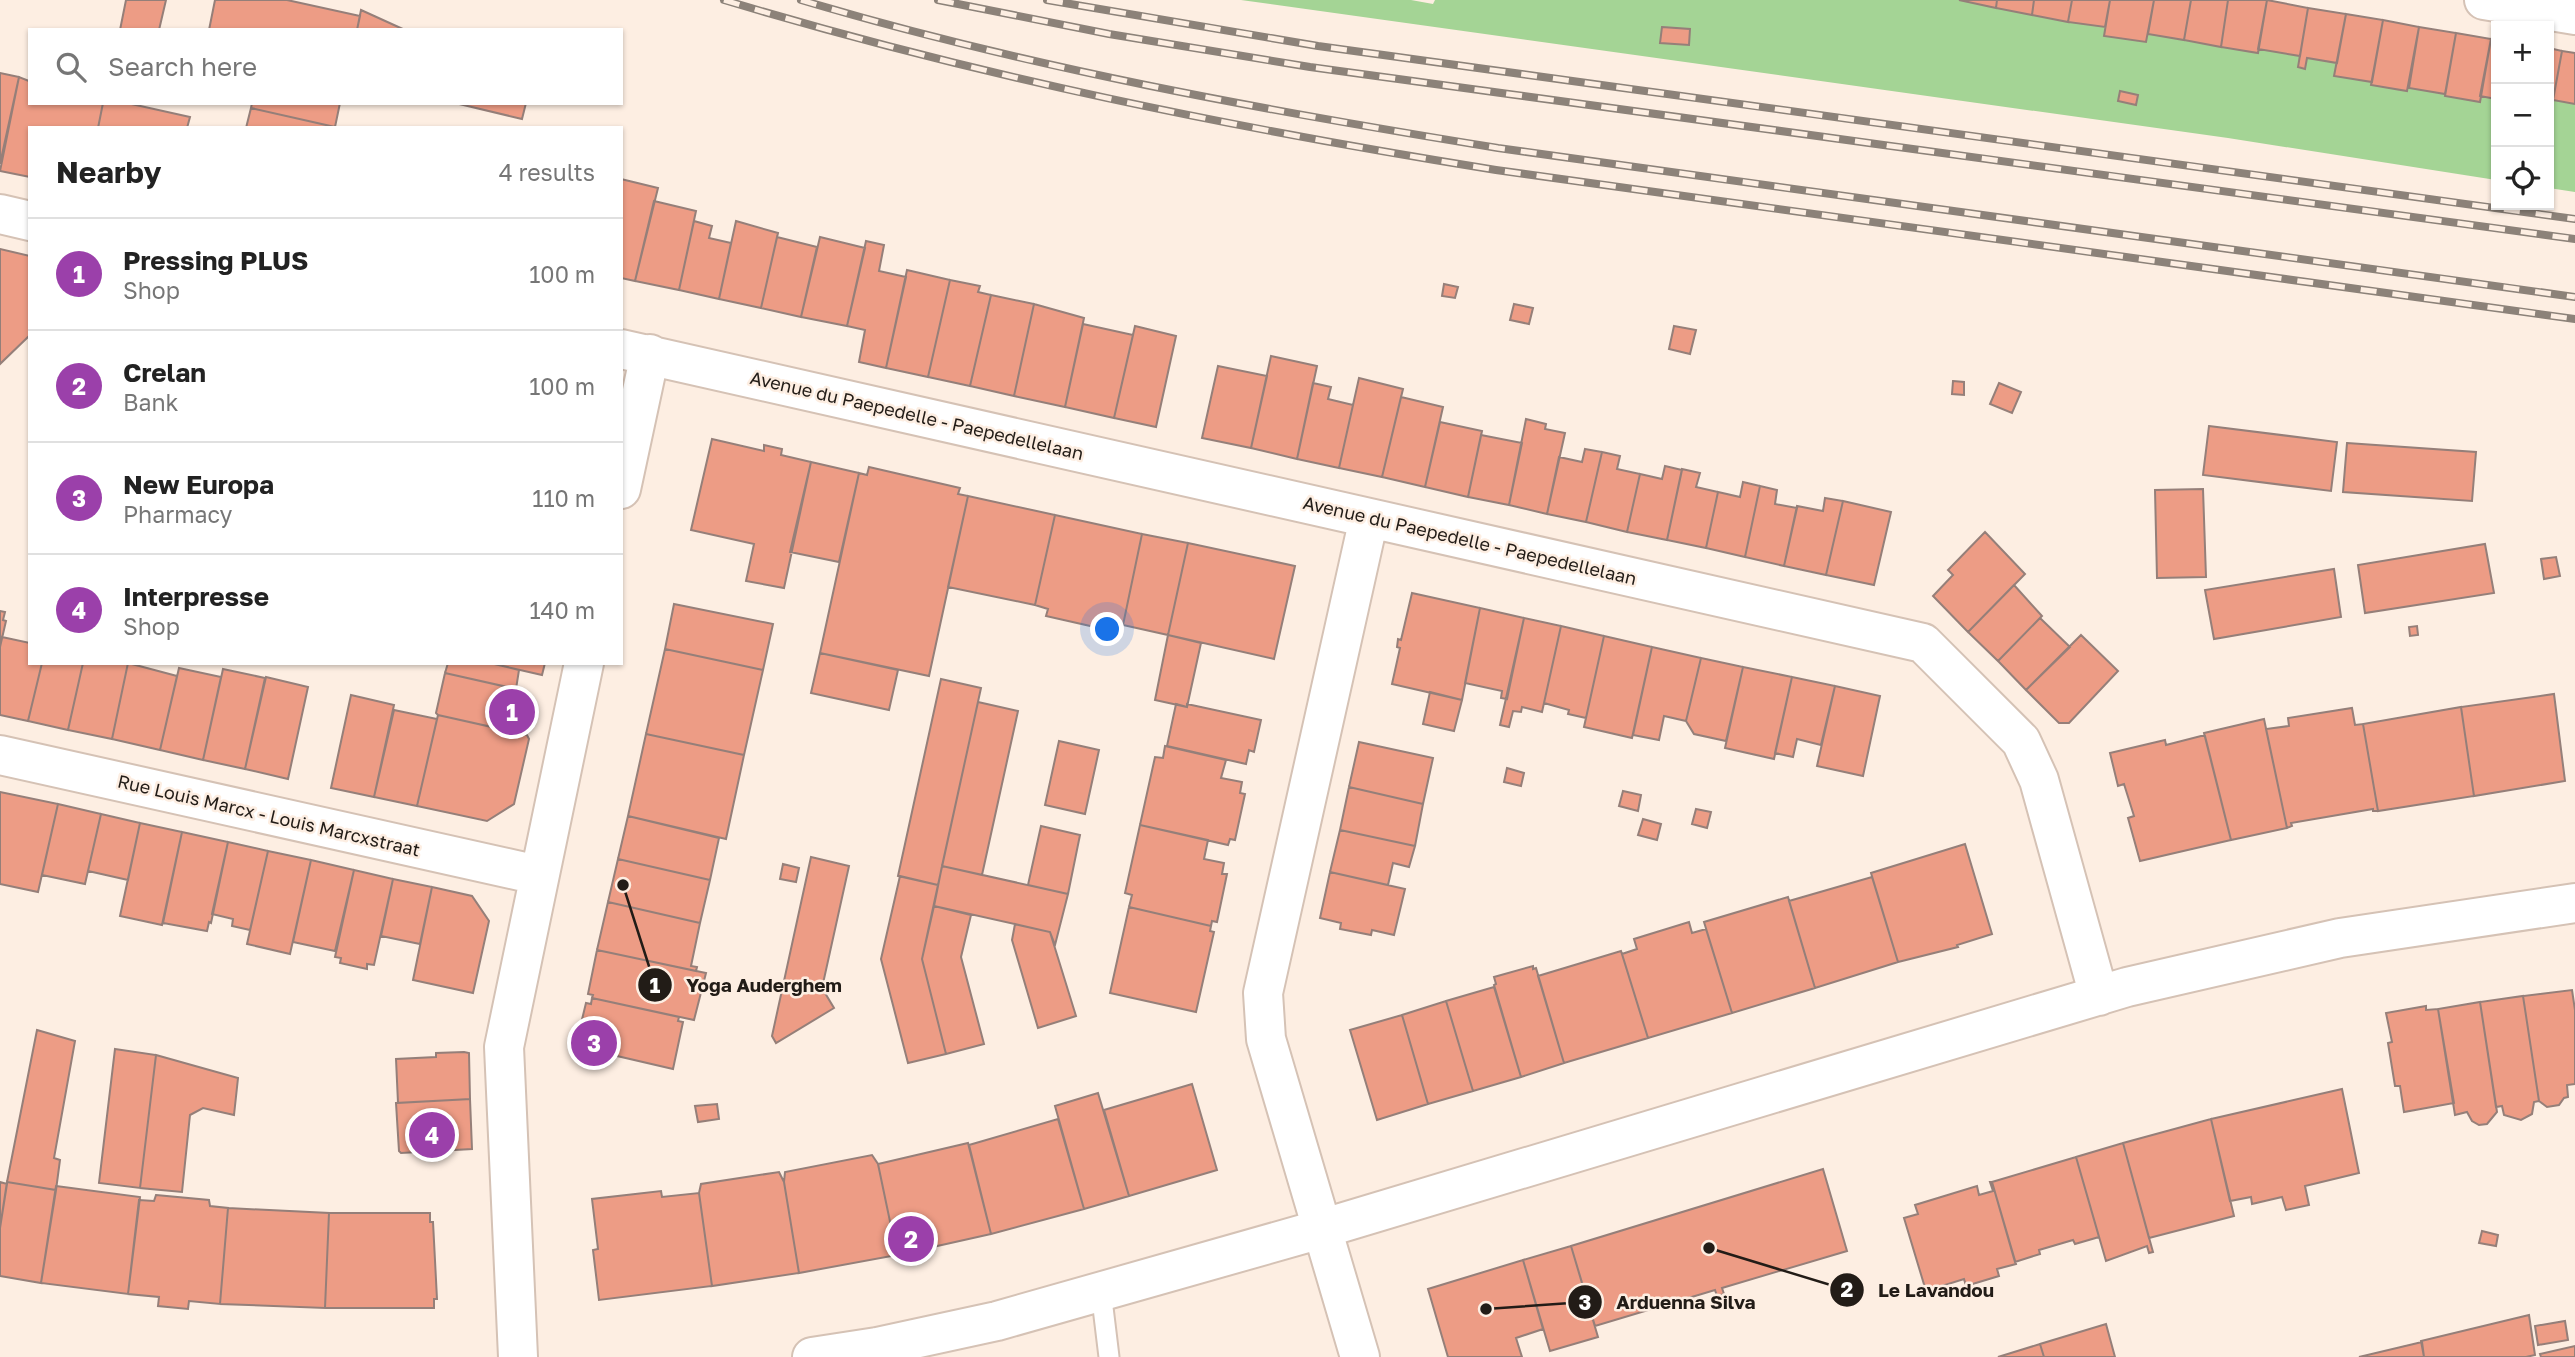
<!DOCTYPE html>
<meta charset="utf-8">
<style>
body{margin:0;font-family:"Golos Text",sans-serif;background:#f6f6f6;color:#222}
.controls{position:absolute;right:21px;top:21px;display:grid;overflow:hidden;border-radius:0px;box-shadow:0 2px 5px #0004}
.controls button{width:63px;height:63px;display:grid;place-items:center;padding:0;border:0;border-bottom:2px solid #e0e0e0;background:#fff;color:#222;font:35px sans-serif}
.you{position:absolute;left:1108px;top:630px;width:24px;height:24px;margin:-18px;border:5px solid #fff;border-radius:50%;background:#1a73e8;box-shadow:0 0 0 10px #1a73e833}
.badge{display:grid;place-items:center;width:46px;height:46px;border-radius:50%;background:#9b40aa;color:#fff;font-size:23px;font-weight:700}
.pin{position:absolute;translate:-50% -50%;border:4px solid #fff;box-shadow:0 2px 7px #0006}
.list{margin:0;padding:0;list-style:none}
h2{display:flex;justify-content:space-between;align-items:center;height:91px;margin:0;padding:0 28px;font-size:30px}
h2 small{font-size:23px;font-weight:400;color:#767676}
.list li{display:grid;grid-template-columns:46px 1fr auto;gap:21px;align-items:center;box-sizing:border-box;height:112px;padding:0 28px;border-top:2px solid #e0e0e0}
.list b{display:block;font-size:26px;white-space:nowrap}
.list p{margin:0;font-size:23px;white-space:nowrap;color:#767676}
.list em{font-size:23px;font-style:normal;color:#767676}
.icon{flex:none;width:38px;height:38px;fill:none;stroke:currentColor;stroke-width:2;stroke-linecap:round;stroke-linejoin:round}
.map{position:relative;flex:none;width:2575px;height:1357px;overflow:hidden}
.search{position:absolute;background:#fff;box-shadow:0 2px 5px #0004;left:28px;top:28px;width:595px;height:77px;display:flex;align-items:center;gap:18px;box-sizing:border-box;padding:0 24px;border-radius:0px;color:#767676;font-size:26px}
.panel{position:absolute;background:#fff;box-shadow:0 2px 5px #0004;left:28px;top:126px;width:595px;height:539px;border-radius:0px}
.map>svg:first-child{display:block}
.green{fill:#a4d495}
.building{fill:#ed9c85;stroke:#957f79;stroke-width:2}
.lines{fill:none;stroke-linecap:round;stroke-linejoin:round}
.lane-casing{stroke:#d5c2b5;stroke-width:23}
.street-casing{stroke:#d5c2b5;stroke-width:42}
.lane{stroke:#fff;stroke-width:19}
.street{stroke:#fff;stroke-width:38}
.rail-casing{stroke:#8c8279;stroke-width:8}
.rail{stroke:#fdeee2;stroke-width:5;stroke-dasharray:16;stroke-linecap:butt}
.labels{text-anchor:middle;dominant-baseline:central;stroke-width:5;stroke-linejoin:round;paint-order:stroke}
.street-label{font-size:18px;fill:#221c17;stroke:#fdeee2}
.leader{fill:none;stroke:#221c17;stroke-width:2.5}
.callout-dot{fill:#221c17;stroke:#fdeee2;stroke-width:2.5}
.mark-label{font-size:21px;text-anchor:middle;font-weight:bold;fill:#fff}
.callout-label{font-size:19px;text-anchor:middle;font-weight:bold;fill:#221c17;stroke:#fdeee2;stroke-width:5;stroke-linejoin:round;paint-order:stroke}
</style>
<div class="map">
<svg width="2575" height="1357" viewBox="0 0 2575 1357">
<rect width="100%" height="100%" fill="#fdeee2"/>
<path class="green" d="M1241 0H1411L1433 4 1435 0H1959L2105 27 2104 36 2146 42 2148 34 2257 53 2258 49 2300 56 2298 67 2305 69 2307 58 2337 63 2335 76 2372 82V85L2407 91 2409 88 2445 94V96L2479 102 2480 96 2496 99V180L2228 138Z
M2549 99 2575 104V192L2549 188Z"/>
<path class="building" d="M126 0H166L159 30H120Z
M215 0H287L360 16 357 30H209Z
M1959 0H1997L1996 8Z
M1997 0H2034L2032 15 1996 8Z
M2034 0H2072L2068 22 2032 15Z
M2072 0H2110L2105 27 2068 22Z
M2110 0H2154L2146 42 2104 36Z
M2154 0H2191L2184 40 2148 34Z
M2191 0H2228L2221 47 2184 40Z
M2228 0H2267L2258 53 2221 47Z
M2267 0 2308 8 2300 56 2258 49Z
M2308 8 2346 14 2337 63 2307 58 2305 69 2298 67Z
M361 10 405 30H357Z
M2346 14 2383 20 2372 82 2334 76Z
M2383 20 2419 27 2407 91 2371 85Z
M1662 27 1690 29 1689 45 1660 43Z
M2419 27 2456 33 2445 94 2409 88Z
M2456 33 2491 39 2480 102 2445 96Z
M2491 39 2496 40V99L2480 96Z
M2549 48 2562 51 2553 100 2549 99Z
M2562 51 2575 53V104L2553 100Z
M0 73 19 77 0 164Z
M30 74V103H103L98 128H30V177L0 171 19 77 29 81Z
M2120 91 2138 95 2136 105 2118 101Z
M103 103H127L190 117 187 128H98Z
M252 103H340L335 127 251 108Z
M455 103H526L522 119Z
M251 108 335 127V128H246Z
M621 179 658 188 635 281 621 278Z
M654 201 696 211 679 290 635 281Z
M694 221 712 226 709 238 731 243 719 299 679 290Z
M736 221 778 233 761 308 719 299Z
M777 237 817 247 801 317 761 308Z
M820 237 865 248 847 326 801 317Z
M866 241 884 245 879 271 906 277 886 368 859 362 865 330 847 326Z
M0 249 30 256V335L0 364Z
M907 270 950 280 928 377 886 368Z
M950 280 980 286 978 292 991 295 970 386 928 377Z
M1444 284 1458 287 1455 298 1442 296Z
M991 295 1034 304 1014 396 970 386Z
M1034 304 1084 318 1065 407 1014 396Z
M1514 304 1533 308 1529 324 1510 320Z
M1083 324 1133 335 1114 418 1065 407Z
M1135 326 1176 336 1156 427 1114 418Z
M1674 326 1696 330 1690 354 1669 349Z
M1271 356 1317 366 1297 459 1251 448Z
M1218 366 1267 376 1251 448 1202 438Z
M1359 378 1403 389 1382 477 1339 468Z
M1953 381 1964 382V395L1952 394Z
M1313 383 1331 387 1328 399 1353 405 1339 468 1297 459Z
M1999 383 2021 392 2012 413 1990 404Z
M1401 397 1443 407 1425 487 1382 477Z
M1526 419 1546 424 1545 429 1565 433 1547 514 1509 505Z
M1440 422 1482 431 1468 497 1425 487Z
M2209 426 2337 442 2331 491 2203 475Z
M1481 435 1522 443 1509 505 1468 497Z
M712 439 764 451V445L782 449 781 455 811 462 784 588 746 581 754 544 691 530Z
M2347 443 2476 452 2472 501 2343 492Z
M1585 449 1602 452 1586 522 1547 514 1559 457 1582 462Z
M1602 452 1620 456 1617 469 1640 474 1627 532 1586 522Z
M811 462 859 473 839 562 790 552Z
M1665 466 1682 470 1667 540 1627 532 1640 474 1662 479Z
M869 467 960 488 958 494 968 496 929 676 820 653 859 473 867 475Z
M1682 469 1700 473 1696 487 1718 492 1706 548 1667 540Z
M1743 482 1760 486 1745 557 1706 548 1718 492 1740 497Z
M1760 486 1777 490 1775 504 1797 508 1784 566 1745 557Z
M2203 489 2206 577 2157 578 2155 490Z
M968 496 1055 515 1035 605 948 587Z
M1825 498 1843 501 1826 575 1784 566 1797 506 1823 511Z
M1843 501 1891 512 1874 585 1826 575Z
M1055 515 1142 534 1123 625 1110 622 1108 630 1046 616 1048 609 1035 605Z
M1985 532 2025 574 1968 632 1933 596 1953 575 1948 570Z
M1142 534 1188 543 1168 635 1123 625Z
M1188 543 1295 566 1274 659 1168 635Z
M2485 544 2494 593 2365 613 2358 565Z
M2556 557 2560 576 2544 579 2541 559Z
M2334 569 2341 617 2214 639 2205 590Z
M2014 585 2042 616 1998 661 1968 632Z
M1412 593 1480 608 1462 700 1392 684 1400 648 1397 647 1398 639 1401 640Z
M674 604 773 624 763 670 665 649Z
M1480 608 1524 618 1507 699 1501 698 1502 691 1465 683Z
M0 611 5 612 3 620 6 621 0 647Z
M1524 618 1561 626 1542 712 1522 707 1521 712 1513 711 1509 727 1500 725Z
M2040 618 2070 647 2026 690 1998 661Z
M1561 626 1604 636 1586 718 1568 714 1569 710 1544 703Z
M2417 626 2418 635 2410 636 2409 627Z
M1168 635 1201 643 1187 707 1155 700Z
M2081 635 2118 671 2069 723H2059L2026 690Z
M1604 636 1652 647 1632 738 1584 727Z
M2 637 30 643V663H42L28 721 0 715V647Z
M1652 647 1701 658 1686 721 1664 716 1659 740 1633 735Z
M665 649 763 670 744 755 646 734Z
M820 653 898 670 889 710 811 693Z
M1701 658 1743 667 1726 741 1694 734 1686 721Z
M42 663H83L68 730 28 721Z
M83 663H128L112 739 68 730Z
M128 663 177 676 160 750 112 739Z
M490 663H545L542 675Z
M490 663 519 670 516 689 445 673 448 663Z
M1743 667 1792 677 1774 759 1725 748Z
M179 668 221 677 203 760 160 750Z
M223 669 265 678 245 769 203 760Z
M445 673 516 689 513 705 529 707 523 734 438 715 436 713Z
M266 677 308 687 288 779 245 769Z
M1792 677 1835 686 1821 745 1797 739 1793 757 1775 753Z
M941 679 981 688 938 885 898 876Z
M1835 686 1880 696 1863 776 1817 766Z
M1430 692 1462 700 1454 731 1423 724Z
M2554 694 2565 781 2474 796 2461 707Z
M351 695 394 705 374 797 331 788Z
M978 702 1018 711 982 875 942 866Z
M1176 704 1187 707V704L1261 720 1254 752 1249 750 1246 764 1167 746Z
M2461 707 2474 796 2378 811 2363 724Z
M2352 708 2355 725 2363 724 2378 811H2373V809L2291 823 2292 826 2287 828 2266 729 2289 726 2288 718Z
M394 710 437 719 417 806 374 797Z
M438 715 527 735 529 739 514 804 487 821 417 806Z
M2264 719 2287 828 2231 840 2204 733Z
M646 734 744 755 726 839 628 816Z
M2201 736H2205L2231 840 2140 861 2128 818 2134 816 2124 784 2118 786 2110 753 2165 740 2166 745Z
M1059 741 1099 750 1085 814 1045 805Z
M1359 742 1433 758 1423 804 1349 787Z
M1165 746 1226 760 1221 778 1242 782 1240 793 1245 794 1235 840 1230 839 1228 845 1140 825 1155 757 1163 758Z
M1507 768 1524 773 1521 786 1504 782Z
M1349 787 1423 804 1415 846 1340 830Z
M1623 791 1641 795 1638 811 1619 806Z
M0 792 58 804 38 892 0 884Z
M58 804 101 814 85 884 42 875Z
M1696 809 1711 812 1707 828 1692 824Z
M101 814 140 823 128 880 88 871Z
M628 816 719 838 710 880 618 859Z
M1643 819 1661 824 1657 840 1638 835Z
M140 823 182 832 162 925 120 916Z
M1140 825 1208 840 1204 859 1224 863 1222 874H1227L1217 922 1212 921 1211 926 1129 907 1132 895 1125 893Z
M1041 826 1080 835 1068 894 1028 885Z
M1340 830 1415 846 1409 867 1393 863 1388 885 1330 872Z
M182 832 228 842 211 923 209 922 207 931 163 923Z
M228 842 268 851 250 930 232 926 233 919 212 914Z
M1965 844 1992 934 1957 945 1958 947 1898 962 1871 873Z
M268 851 311 860 290 954 247 944Z
M811 857 849 866 822 988 834 1008 776 1043 772 1036Z
M618 859 710 880 700 923 608 902Z
M311 860 354 870 335 951 293 942Z
M783 864 799 868 796 882 780 879Z
M942 866 1068 894 1055 945 1050 932 934 906Z
M354 870 393 879 374 965 367 964V969L340 963 341 958 335 957Z
M1330 872 1405 889 1394 935 1372 930 1371 935 1340 929 1341 923 1320 918Z
M900 876 938 885 922 959 946 1054 908 1063 881 959Z
M1872 877 1898 962 1815 988 1789 901Z
M393 879 432 887 420 944 381 936Z
M432 887 472 896 489 921 473 993 413 980Z
M1788 897 1815 988 1732 1013 1704 922Z
M608 902 700 923 691 966 697 967 696 971 597 950Z
M934 906 971 915 961 957 984 1044 946 1054 922 959Z
M1129 907 1211 926 1210 931 1214 932 1196 1012 1110 993Z
M1689 922 1692 933 1706 929 1732 1013 1648 1038 1622 954 1637 949 1634 939Z
M1015 924 1050 932 1076 1016 1038 1028 1012 940Z
M597 950 706 973 694 1020 592 998 593 995 588 994Z
M1621 951 1648 1038 1564 1063 1538 976Z
M1533 966V969L1536 968 1564 1063 1521 1077 1494 985 1496 984 1494 977Z
M1494 987 1521 1077 1473 1091 1446 1001Z
M2572 990 2575 1010V1084L2567 1085 2568 1097 2564 1098 2559 1105 2547 1107 2539 1101 2523 996Z
M2523 996 2539 1101 2534 1102 2532 1114 2521 1120 2504 1115 2502 1106 2496 1107 2480 1002Z
M592 998 679 1017 678 1021 683 1022 673 1069 604 1053 603 1056 581 1048 584 1037 578 1036 586 1003 591 1004Z
M1446 1001 1473 1091 1428 1104 1402 1015Z
M2480 1002 2497 1112 2487 1124 2479 1125 2472 1121 2467 1112 2455 1115 2438 1009Z
M2426 1006V1010L2438 1009 2454 1103 2404 1112 2400 1086H2395L2388 1043 2392 1042 2386 1013Z
M1402 1015 1428 1104 1377 1120 1350 1030Z
M37 1030 75 1041 54 1158 60 1160 56 1190 7 1182Z
M115 1049 156 1055 140 1188 99 1183Z
M464 1052 469 1053 470 1099 398 1103 396 1059 436 1057V1053Z
M156 1055 238 1078 234 1115 203 1108 190 1115 182 1192 140 1188Z
M1192 1084 1217 1170 1129 1196 1104 1110Z
M2342 1089 2359 1173 2305 1186 2309 1205 2286 1210 2282 1197 2252 1204 2251 1197 2230 1201 2211 1119Z
M1098 1093 1129 1196 1084 1209 1055 1106Z
M470 1099 472 1149 401 1153 399 1151 396 1103Z
M717 1104 719 1119 698 1122 695 1106Z
M1058 1119 1084 1209 991 1234 969 1145Z
M2211 1119 2234 1216 2149 1238 2123 1143Z
M968 1143 991 1234 897 1255 878 1164Z
M2123 1143 2153 1252 2149 1253 2147 1246 2106 1261 2076 1157Z
M872 1155 878 1164 897 1255 799 1273 784 1182 785 1172Z
M2076 1157 2099 1237 2075 1244 2073 1240 2039 1250 2040 1254 2015 1262 1992 1182Z
M1823 1169 1847 1251 1722 1288 1724 1294 1717 1296 1715 1290 1595 1326 1571 1246Z
M779 1172 784 1182 799 1273 712 1286 699 1193 701 1184Z
M0 1182 7 1184 0 1228Z
M7 1182 56 1190 41 1283 0 1276V1228Z
M1990 1182H1992L2016 1264 1997 1269 1999 1276 1966 1286 1964 1279 1926 1291 1904 1218 1918 1214 1915 1205 1977 1186 1979 1195 1993 1191Z
M56 1186 140 1197 128 1294 41 1283Z
M661 1191 662 1197 699 1193 712 1286 599 1300 593 1250 598 1249 592 1199Z
M156 1195 209 1200 210 1206 228 1208 220 1304 189 1301 188 1309 158 1306 159 1297 128 1294 139 1200 154 1201Z
M228 1208 329 1213 325 1308 220 1304Z
M329 1213H430V1222H433L437 1299H434V1308H325Z
M2482 1231 2498 1235 2496 1246 2479 1243Z
M1571 1246 1598 1337 1550 1351 1523 1260Z
M1523 1260 1543 1329 1516 1338 1522 1357H1448L1428 1289Z
M2529 1315 2535 1355 2526 1357H2424L2421 1341Z
M2565 1321 2568 1340 2538 1345 2535 1326Z
M2106 1324 2115 1357H2044L2040 1344Z
M2422 1342 2424 1357H2359Z
M2040 1344 2044 1357H1998Z
M2575 1346V1357H2541L2540 1354Z"/>
<g class="lines">
<g class="lane-casing">
<path id="lane" d="M1101 1291 1109 1357"/>
</g>
<g class="street-casing">
<path id="street" d="M2484 0 2575 15
M0 214 30 221
M621 349 1923 643 2021 741 2039 780 2099 996
M621 489 650 354
M0 755 538 875
M518 1357 504 1047 584 663
M812 1357 877 1347 997 1321 1321 1229 2127 987 2340 938 2575 903
M1360 1357 1266 1039 1263 993 1369 518"/>
</g>
<use href="#lane" class="lane"/>
<use href="#street" class="street"/>
<g class="rail-casing">
<path id="rail" d="M724 0C980 77 1233 128 1496 170L2575 319
M801 0C1029 68 1263 110 1498 148L2575 297
M938 0 1109 34 1310 67 2575 239
M1047 0 1318 46 2575 219"/>
</g>
<use href="#rail" class="rail"/>
</g>
<g class="labels">
<g class="street-label">
<text transform="translate(917 415) rotate(13)">Avenue du Paepedelle - Paepedellelaan</text>
<text transform="translate(1470 540) rotate(13)">Avenue du Paepedelle - Paepedellelaan</text>
<text transform="translate(269 815) rotate(13)">Rue Louis Marcx - Louis Marcxstraat</text>
</g>
</g>
<path class="leader" d="M623 885L655 985M1709 1248L1847 1290M1486 1309L1585 1302"/>
<g class="callout-dot">
<circle cx="623" cy="885" r="7"/>
<circle cx="1709" cy="1248" r="7"/>
<circle cx="1486" cy="1309" r="7"/>
<circle cx="655" cy="985" r="18"/>
<circle cx="1847" cy="1290" r="18"/>
<circle cx="1585" cy="1302" r="18"/>
</g>
<g class="mark-label">
<text x="655" y="993">1</text>
<text x="1847" y="1297">2</text>
<text x="1585" y="1310">3</text>
</g>
<g class="callout-label">
<text x="764" y="992">Yoga Auderghem</text>
<text x="1936" y="1297">Le Lavandou</text>
<text x="1686" y="1309">Arduenna Silva</text>
</g>
</svg>
<div class="controls">
<button>+</button>
<button>−</button>
<button><svg class="icon" aria-label="locate" viewBox="0 0 24 24"><circle cx="12" cy="12" r="6"/><path d="M12 2v4M12 18v4M2 12h4M18 12h4"/></svg></button>
</div>
<div class="you"></div>
<div class="pin badge" style="left:512px;top:712px">1</div>
<div class="pin badge" style="left:911px;top:1239px">2</div>
<div class="pin badge" style="left:594px;top:1043px">3</div>
<div class="pin badge" style="left:432px;top:1135px">4</div>
<div class="search"><svg class="icon" aria-label="search" viewBox="0 0 24 24"><circle cx="10" cy="10" r="6"/><path d="M15 15l6 6"/></svg>Search here</div>
<section class="panel">
<h2>Nearby<small>4 results</small></h2>
<ul class="list">
<li><span class="badge">1</span><div><b>Pressing PLUS</b><p>Shop</p></div><em>100 m</em></li>
<li><span class="badge">2</span><div><b>Crelan</b><p>Bank</p></div><em>100 m</em></li>
<li><span class="badge">3</span><div><b>New Europa</b><p>Pharmacy</p></div><em>110 m</em></li>
<li><span class="badge">4</span><div><b>Interpresse</b><p>Shop</p></div><em>140 m</em></li>
</ul>
</section>
</div>
